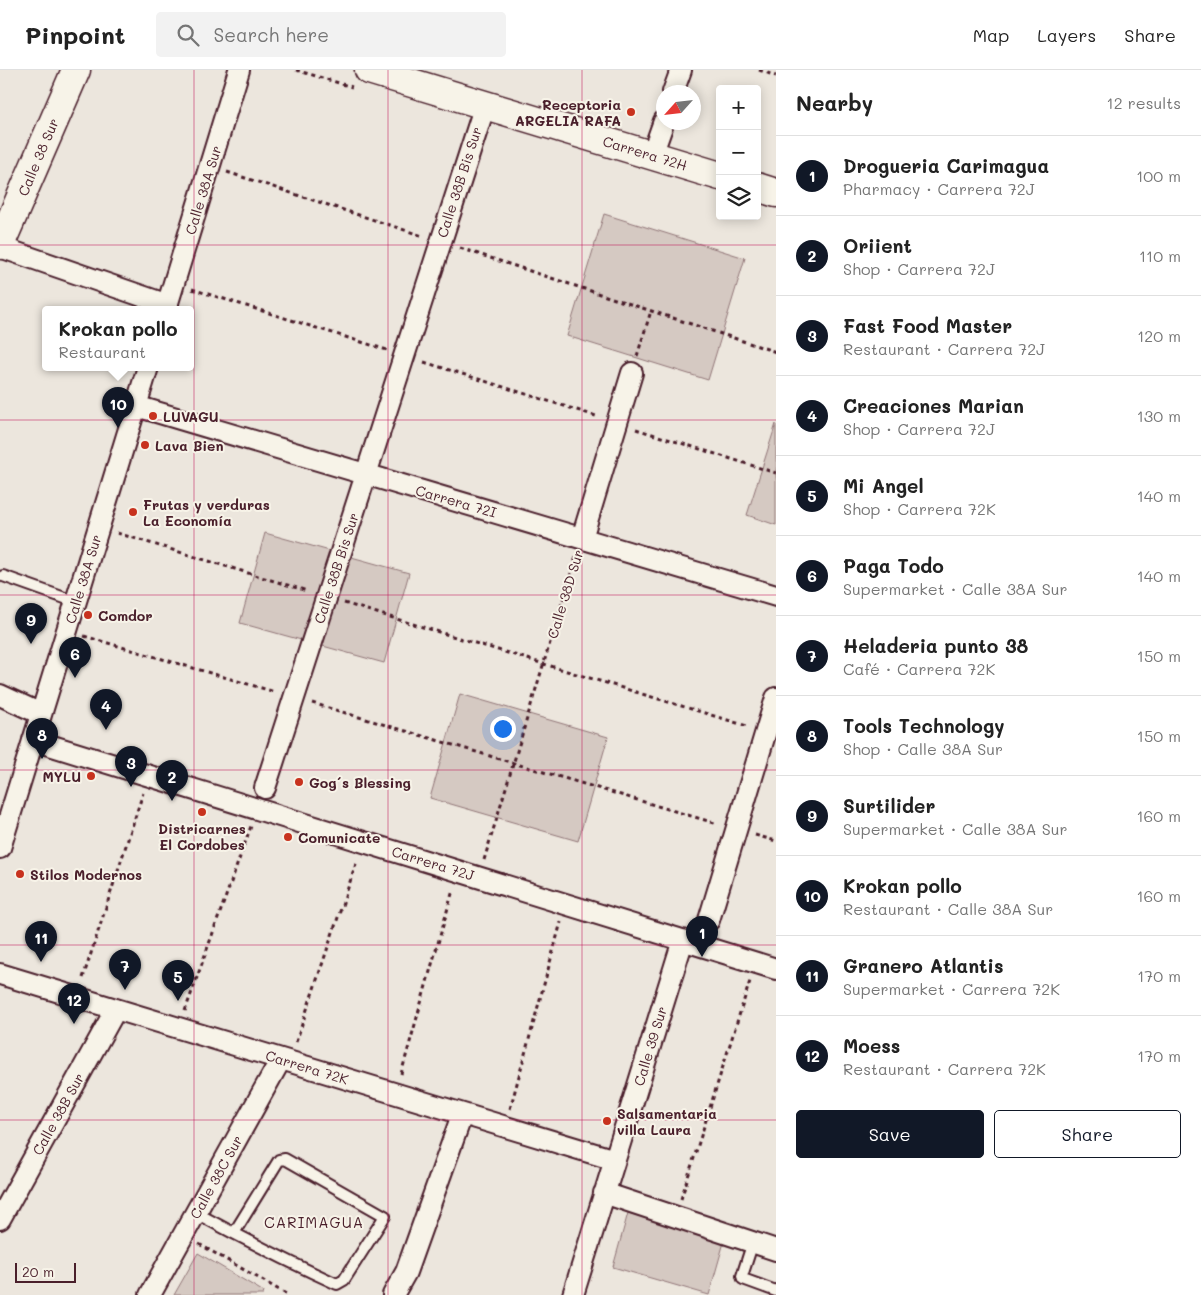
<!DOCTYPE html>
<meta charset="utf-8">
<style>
body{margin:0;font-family:Mali,sans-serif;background:#f2f2f2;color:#222}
.controls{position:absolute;right:15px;top:15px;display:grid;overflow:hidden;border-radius:5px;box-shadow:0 2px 12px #0003}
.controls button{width:45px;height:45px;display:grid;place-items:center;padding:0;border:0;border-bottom:1px solid #e0e0e0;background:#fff;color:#222;font:25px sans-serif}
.compass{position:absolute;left:656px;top:15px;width:45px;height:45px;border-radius:50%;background:#fff;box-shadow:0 2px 12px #0003;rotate:243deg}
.scale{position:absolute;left:15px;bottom:12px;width:61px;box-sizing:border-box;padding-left:5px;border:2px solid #4a1f2b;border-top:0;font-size:14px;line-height:18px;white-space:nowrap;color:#4a1f2b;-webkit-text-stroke:4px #f7f3e8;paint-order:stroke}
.you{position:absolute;left:502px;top:658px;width:18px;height:18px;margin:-12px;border:4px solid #fff;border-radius:50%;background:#1a73e8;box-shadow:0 0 0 8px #1a73e833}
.badge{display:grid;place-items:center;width:32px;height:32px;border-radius:50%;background:#111827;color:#fff;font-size:16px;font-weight:700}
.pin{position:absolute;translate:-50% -41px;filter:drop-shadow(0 1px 2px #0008)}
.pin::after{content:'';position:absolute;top:26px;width:18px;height:15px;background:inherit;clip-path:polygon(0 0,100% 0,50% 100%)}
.popup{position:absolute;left:42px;top:236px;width:152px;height:65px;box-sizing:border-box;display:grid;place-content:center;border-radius:5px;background:#fff;filter:drop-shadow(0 1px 4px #0005);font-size:16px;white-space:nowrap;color:#767676}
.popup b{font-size:19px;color:#222}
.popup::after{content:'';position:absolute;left:50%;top:100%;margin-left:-10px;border:10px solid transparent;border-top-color:#fff}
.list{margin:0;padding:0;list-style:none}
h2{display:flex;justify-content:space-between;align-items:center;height:65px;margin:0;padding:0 20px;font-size:21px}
h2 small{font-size:16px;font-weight:400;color:#767676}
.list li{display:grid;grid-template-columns:32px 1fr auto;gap:15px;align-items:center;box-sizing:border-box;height:80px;padding:0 20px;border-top:1px solid #e0e0e0}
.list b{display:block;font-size:19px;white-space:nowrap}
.list p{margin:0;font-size:16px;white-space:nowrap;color:#767676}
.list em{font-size:16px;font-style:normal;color:#767676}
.actions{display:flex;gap:10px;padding:15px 20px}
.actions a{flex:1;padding:11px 0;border:1px solid #111827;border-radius:5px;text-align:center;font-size:18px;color:#111827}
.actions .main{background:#111827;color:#fff}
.icon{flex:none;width:28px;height:28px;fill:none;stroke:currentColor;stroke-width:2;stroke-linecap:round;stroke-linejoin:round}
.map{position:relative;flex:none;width:776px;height:1225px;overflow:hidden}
header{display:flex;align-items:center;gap:30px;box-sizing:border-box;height:70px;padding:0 25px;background:#fff;border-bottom:1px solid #e0e0e0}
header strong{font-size:24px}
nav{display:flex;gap:28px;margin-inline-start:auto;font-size:18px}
.search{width:350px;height:45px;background:#f2f2f2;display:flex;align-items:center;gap:12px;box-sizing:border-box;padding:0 18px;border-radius:5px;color:#767676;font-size:19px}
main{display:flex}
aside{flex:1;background:#fff}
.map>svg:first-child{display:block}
.green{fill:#d5c9c2;stroke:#907476}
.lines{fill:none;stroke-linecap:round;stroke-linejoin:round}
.lane-casing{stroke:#4a1f2b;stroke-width:14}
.street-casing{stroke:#4a1f2b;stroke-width:24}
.secondary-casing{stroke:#4a1f2b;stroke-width:31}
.path{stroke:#4a1f2b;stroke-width:3;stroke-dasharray:4 4;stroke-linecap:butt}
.lane{stroke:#f7f3e8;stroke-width:10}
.street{stroke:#f7f3e8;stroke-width:20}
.secondary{stroke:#f7f3e8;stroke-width:28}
.grid{fill:none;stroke:#c2185b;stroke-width:1;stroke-opacity:0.55}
.poi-dot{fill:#c8321e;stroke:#f7f3e8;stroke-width:2}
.labels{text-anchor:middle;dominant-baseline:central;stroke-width:4;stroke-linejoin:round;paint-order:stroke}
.poi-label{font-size:14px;font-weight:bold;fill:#4a1f2b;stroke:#f7f3e8;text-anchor:start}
.street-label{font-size:14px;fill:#4a1f2b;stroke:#f7f3e8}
.neighbourhood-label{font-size:15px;letter-spacing:1px;fill:#4a1f2b;stroke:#f7f3e8}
</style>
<header>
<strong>Pinpoint</strong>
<div class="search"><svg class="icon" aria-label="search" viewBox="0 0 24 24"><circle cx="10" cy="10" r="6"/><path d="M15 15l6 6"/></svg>Search here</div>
<nav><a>Map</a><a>Layers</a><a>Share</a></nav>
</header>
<main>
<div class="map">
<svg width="776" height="1225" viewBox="0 0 776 1225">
<rect width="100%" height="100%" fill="#ece6dd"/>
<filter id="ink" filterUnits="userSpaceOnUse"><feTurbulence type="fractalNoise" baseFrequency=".02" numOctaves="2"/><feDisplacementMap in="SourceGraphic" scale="10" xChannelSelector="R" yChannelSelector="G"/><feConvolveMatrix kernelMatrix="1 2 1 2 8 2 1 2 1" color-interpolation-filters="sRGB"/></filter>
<g filter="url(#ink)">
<path class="green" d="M604 144 745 188 708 310 567 266Z
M776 354V455L747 445Z
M265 463 409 503 384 593 240 553Z
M460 624 608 667 578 771 430 728Z
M628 1143 724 1172 709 1225 613 1197Z
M198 1183 264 1222 263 1225H174Z"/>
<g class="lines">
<g class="lane-casing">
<path id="lane" d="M3 506 76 532
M196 1143C242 1168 289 1192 337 1214L344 1210 385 1146 285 1089 279 1090 234 1163
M753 1172 742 1206 743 1209 776 1221"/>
</g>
<g class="street-casing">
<path id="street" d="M673 22 681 0
M652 85 664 51
M0 177 168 235
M166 239 239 0
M136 336 776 526
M582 468 632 303
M0 625 41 644
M33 670 776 899
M265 718 485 35
M0 778 148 297
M709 850 776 628
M0 904 615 1090
M604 1123 776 1180
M0 1149 116 939
M150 1225 281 989
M393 1225 406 1202 462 1045
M573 1225 683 870"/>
</g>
<g class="secondary-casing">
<path id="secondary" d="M369 0 720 106
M757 117 776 123
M0 175 76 0"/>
</g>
<path class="path" d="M296 0 352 17
M759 0 776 6
M227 102 423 166
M460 178 776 282
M192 219 387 280
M637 286 651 241
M424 292 599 347
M636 359 776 403
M117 463 307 521
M344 533 747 656
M84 566 275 622
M312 633 718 754
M755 765 776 771
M484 790 576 487
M83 908 143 723
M185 941 251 756
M296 972 357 791
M401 1004 453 820
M510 1039 561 852
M681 1129 750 911
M199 1174 288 1225"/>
<use href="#lane" class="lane"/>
<use href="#street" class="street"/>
<use href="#secondary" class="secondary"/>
</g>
</g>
<path class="grid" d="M194 0V1225M388 0V1225M582 0V1225M0 175H776M0 350H776M0 525H776M0 700H776M0 875H776M0 1050H776"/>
<g class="poi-dot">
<circle cx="631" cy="42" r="5"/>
<circle cx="153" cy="346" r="5"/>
<circle cx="145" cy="375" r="5"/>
<circle cx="133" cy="442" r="5"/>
<circle cx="88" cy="545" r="5"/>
<circle cx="91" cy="706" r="5"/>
<circle cx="299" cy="712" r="5"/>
<circle cx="202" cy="742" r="5"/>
<circle cx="288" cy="767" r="5"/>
<circle cx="20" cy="804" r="5"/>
<circle cx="607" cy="1051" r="5"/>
</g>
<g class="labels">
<g class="poi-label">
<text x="621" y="34" text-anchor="end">Receptoria<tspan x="621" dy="16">ARGELIA RAFA</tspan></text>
<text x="163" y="346">LUVAGU</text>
<text x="155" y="375">Lava Bien</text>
<text x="143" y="434">Frutas y verduras<tspan x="143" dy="16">La Economía</tspan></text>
<text x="98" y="545">Comdor</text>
<text x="81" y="706" text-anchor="end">MYLU</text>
<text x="309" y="712">Gog´s Blessing</text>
<text x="202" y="758" text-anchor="middle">Districarnes<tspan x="202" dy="16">El Cordobes</tspan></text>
<text x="298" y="767">Comunicate</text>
<text x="30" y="804">Stilos Modernos</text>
<text x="617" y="1043">Salsamentaria<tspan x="617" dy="16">villa Laura</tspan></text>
</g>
<g class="street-label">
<text transform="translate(645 83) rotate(17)">Carrera 72H</text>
<text transform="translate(38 87) rotate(-67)">Calle 38 Sur</text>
<text transform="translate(459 112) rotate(-72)">Calle 38B Bis Sur</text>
<text transform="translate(203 120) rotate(-73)">Calle 38A Sur</text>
<text transform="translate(456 431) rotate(16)">Carrera 72I</text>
<text transform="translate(336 498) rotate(-72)">Calle 38B Bis Sur</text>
<text transform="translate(83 509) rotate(-73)">Calle 38A Sur</text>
<text transform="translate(565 524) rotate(-73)">Calle 38D Sur</text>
<text transform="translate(433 793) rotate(17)">Carrera 72J</text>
<text transform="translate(650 976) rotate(-73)">Calle 39 Sur</text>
<text transform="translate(307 997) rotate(17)">Carrera 72K</text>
<text transform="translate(58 1044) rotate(-61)">Calle 38B Sur</text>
<text transform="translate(216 1107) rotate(-61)">Calle 38C Sur</text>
</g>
<g class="neighbourhood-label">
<text x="314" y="1152">CARIMAGUA</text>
</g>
</g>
</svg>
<div class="controls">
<button>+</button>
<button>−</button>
<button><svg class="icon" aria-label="layers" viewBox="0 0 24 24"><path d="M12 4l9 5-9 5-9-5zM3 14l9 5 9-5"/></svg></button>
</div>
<svg class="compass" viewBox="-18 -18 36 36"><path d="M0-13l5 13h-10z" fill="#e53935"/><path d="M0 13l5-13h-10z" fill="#767676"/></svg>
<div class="scale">20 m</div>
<div class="you"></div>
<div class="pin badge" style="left:702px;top:887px">1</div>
<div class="pin badge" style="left:172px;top:731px">2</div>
<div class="pin badge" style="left:131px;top:717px">3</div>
<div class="pin badge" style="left:106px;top:660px">4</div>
<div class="pin badge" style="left:178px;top:931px">5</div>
<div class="pin badge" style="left:75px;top:608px">6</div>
<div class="pin badge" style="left:125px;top:920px">7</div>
<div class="pin badge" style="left:42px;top:689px">8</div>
<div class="pin badge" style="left:31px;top:574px">9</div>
<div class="pin badge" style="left:118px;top:358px">10</div>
<div class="popup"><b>Krokan pollo</b>Restaurant</div>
<div class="pin badge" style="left:41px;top:892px">11</div>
<div class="pin badge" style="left:74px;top:954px">12</div>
</div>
<aside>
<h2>Nearby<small>12 results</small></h2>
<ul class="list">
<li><span class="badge">1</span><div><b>Drogueria Carimagua</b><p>Pharmacy · Carrera 72J</p></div><em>100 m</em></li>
<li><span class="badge">2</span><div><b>Oriient</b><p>Shop · Carrera 72J</p></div><em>110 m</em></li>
<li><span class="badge">3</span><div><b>Fast Food Master</b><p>Restaurant · Carrera 72J</p></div><em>120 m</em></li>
<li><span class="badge">4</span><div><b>Creaciones Marian</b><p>Shop · Carrera 72J</p></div><em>130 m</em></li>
<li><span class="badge">5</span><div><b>Mi Angel</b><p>Shop · Carrera 72K</p></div><em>140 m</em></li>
<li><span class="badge">6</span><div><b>Paga Todo</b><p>Supermarket · Calle 38A Sur</p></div><em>140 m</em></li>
<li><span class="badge">7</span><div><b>Heladeria punto 38</b><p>Café · Carrera 72K</p></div><em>150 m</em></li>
<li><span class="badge">8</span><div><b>Tools Technology</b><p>Shop · Calle 38A Sur</p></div><em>150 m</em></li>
<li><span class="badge">9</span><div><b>Surtilider</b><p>Supermarket · Calle 38A Sur</p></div><em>160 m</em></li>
<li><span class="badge">10</span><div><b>Krokan pollo</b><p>Restaurant · Calle 38A Sur</p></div><em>160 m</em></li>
<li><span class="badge">11</span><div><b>Granero Atlantis</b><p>Supermarket · Carrera 72K</p></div><em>170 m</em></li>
<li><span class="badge">12</span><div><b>Moess</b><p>Restaurant · Carrera 72K</p></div><em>170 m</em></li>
</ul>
<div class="actions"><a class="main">Save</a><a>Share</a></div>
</aside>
</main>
